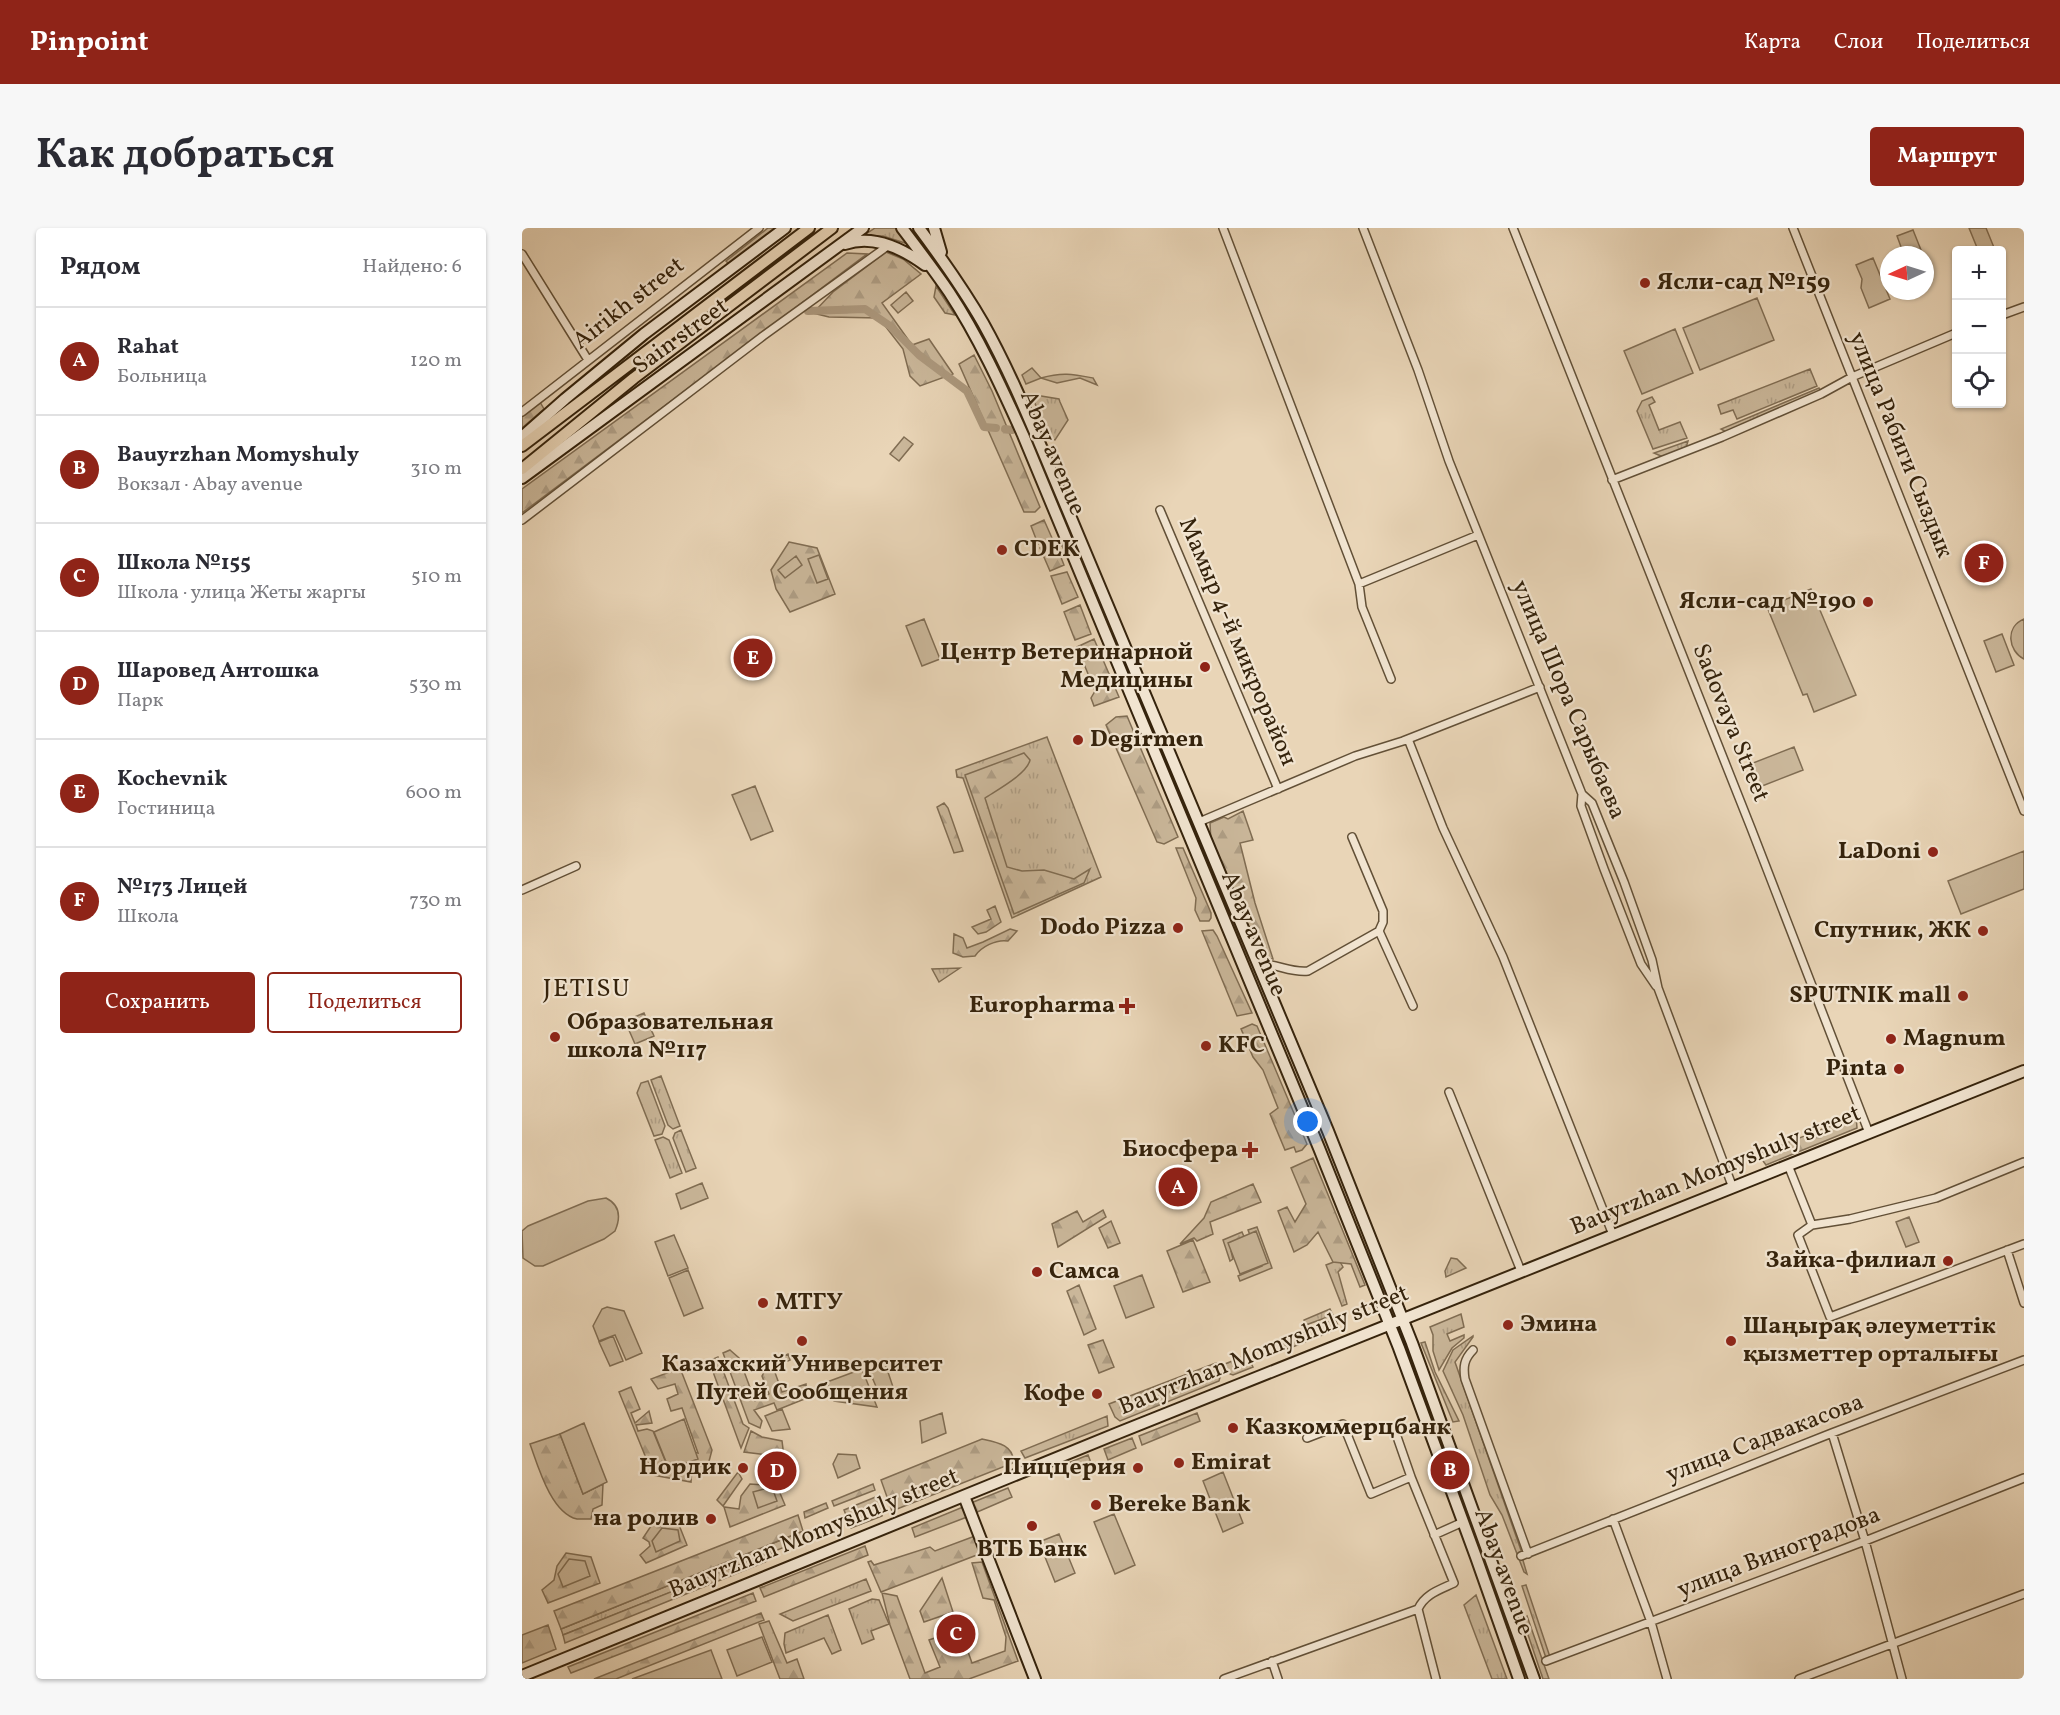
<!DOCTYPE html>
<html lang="ru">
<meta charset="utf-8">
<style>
body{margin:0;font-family:Vollkorn,serif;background:#f7f7f7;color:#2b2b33}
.controls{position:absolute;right:18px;top:18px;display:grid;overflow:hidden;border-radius:6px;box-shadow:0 2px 4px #0004}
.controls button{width:54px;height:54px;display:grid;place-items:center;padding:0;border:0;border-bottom:2px solid #e1e1e2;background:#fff;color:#2b2b33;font:30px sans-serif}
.compass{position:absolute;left:1358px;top:18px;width:54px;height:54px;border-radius:50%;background:#fff;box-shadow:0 2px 4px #0004;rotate:266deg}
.you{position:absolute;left:786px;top:894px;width:21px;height:21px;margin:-15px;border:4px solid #fff;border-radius:50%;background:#1a73e8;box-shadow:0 0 0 9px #1a73e833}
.badge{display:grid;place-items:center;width:39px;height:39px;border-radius:50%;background:#8f2418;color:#fff;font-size:20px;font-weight:700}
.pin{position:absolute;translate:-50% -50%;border:3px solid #fff;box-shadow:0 2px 6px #0006}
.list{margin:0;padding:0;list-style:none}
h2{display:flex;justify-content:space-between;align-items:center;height:78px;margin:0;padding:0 24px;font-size:26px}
h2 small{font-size:20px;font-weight:400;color:#7c7c81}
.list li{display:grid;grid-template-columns:39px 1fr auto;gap:18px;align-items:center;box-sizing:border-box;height:108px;padding:0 24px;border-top:2px solid #e1e1e2}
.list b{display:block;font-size:22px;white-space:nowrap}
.list p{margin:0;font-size:20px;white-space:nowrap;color:#7c7c81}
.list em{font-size:20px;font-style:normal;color:#7c7c81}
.actions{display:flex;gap:12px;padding:18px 24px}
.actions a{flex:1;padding:14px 0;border:2px solid #8f2418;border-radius:6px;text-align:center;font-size:21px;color:#8f2418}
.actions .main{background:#8f2418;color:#fff}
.icon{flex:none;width:33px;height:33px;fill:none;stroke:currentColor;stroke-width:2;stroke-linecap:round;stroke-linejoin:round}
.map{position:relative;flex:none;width:1502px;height:1451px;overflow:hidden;border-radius:6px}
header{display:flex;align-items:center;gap:36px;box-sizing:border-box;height:84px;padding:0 30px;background:#8f2418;color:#fff}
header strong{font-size:28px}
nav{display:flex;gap:33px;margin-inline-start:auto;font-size:21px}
.intro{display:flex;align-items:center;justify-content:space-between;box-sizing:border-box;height:144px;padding:0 36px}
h1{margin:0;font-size:42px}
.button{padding:15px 27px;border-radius:6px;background:#8f2418;color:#fff;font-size:21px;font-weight:700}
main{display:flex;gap:36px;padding:0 36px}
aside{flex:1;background:#fff;border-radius:6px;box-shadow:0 2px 4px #0004}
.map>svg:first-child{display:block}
.grass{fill:url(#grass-tufts);stroke:#806d53;stroke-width:1.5}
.forest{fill:url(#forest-firs);stroke:#806d53;stroke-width:1.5}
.park{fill:#cab79a;stroke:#806d53;stroke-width:1.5}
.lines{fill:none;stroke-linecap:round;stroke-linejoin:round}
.canal{stroke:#ac987d;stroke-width:8}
.street-casing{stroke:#625037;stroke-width:10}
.secondary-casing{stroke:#35230c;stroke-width:14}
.primary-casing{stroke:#35230c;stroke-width:14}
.street{stroke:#f1e4d0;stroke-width:7}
.secondary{stroke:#f1e4d0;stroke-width:10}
.primary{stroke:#e9d5b7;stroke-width:10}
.poi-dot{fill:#8f2418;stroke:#f1e4d0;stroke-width:2}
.labels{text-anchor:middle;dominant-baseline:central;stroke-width:4.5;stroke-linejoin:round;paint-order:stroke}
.poi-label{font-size:24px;font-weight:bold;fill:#35230c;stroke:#f1e4d0;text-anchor:end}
.street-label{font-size:24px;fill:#35230c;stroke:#f1e4d0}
.neighbourhood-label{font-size:26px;letter-spacing:1.5px;fill:#35230c;stroke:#f1e4d0}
</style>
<header>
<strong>Pinpoint</strong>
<nav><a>Карта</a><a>Слои</a><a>Поделиться</a></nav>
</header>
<div class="intro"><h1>Как добраться</h1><a class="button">Маршрут</a></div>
<main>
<aside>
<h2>Рядом<small>Найдено: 6</small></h2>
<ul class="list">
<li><span class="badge">A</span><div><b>Rahat</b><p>Больница</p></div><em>120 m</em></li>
<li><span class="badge">B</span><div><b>Bauyrzhan Momyshuly</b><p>Вокзал · Abay avenue</p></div><em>310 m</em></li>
<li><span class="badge">C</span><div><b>Школа №155</b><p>Школа · улица Жеты жаргы</p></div><em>510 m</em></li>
<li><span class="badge">D</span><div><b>Шаровед Антошка</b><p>Парк</p></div><em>530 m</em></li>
<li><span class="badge">E</span><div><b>Kochevnik</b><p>Гостиница</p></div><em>600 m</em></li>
<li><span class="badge">F</span><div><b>№173 Лицей</b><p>Школа</p></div><em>730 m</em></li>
</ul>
<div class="actions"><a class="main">Сохранить</a><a>Поделиться</a></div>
</aside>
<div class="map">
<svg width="1502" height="1451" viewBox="0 0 1502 1451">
<defs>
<pattern id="grass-tufts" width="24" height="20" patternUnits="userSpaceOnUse" patternTransform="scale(1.5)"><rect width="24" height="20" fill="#cab79a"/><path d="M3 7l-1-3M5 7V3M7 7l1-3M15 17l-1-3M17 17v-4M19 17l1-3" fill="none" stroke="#ae9d84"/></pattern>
<pattern id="forest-firs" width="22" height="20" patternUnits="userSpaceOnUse" patternTransform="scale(1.5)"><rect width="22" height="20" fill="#cab79a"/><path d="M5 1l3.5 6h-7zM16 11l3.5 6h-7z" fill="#ae9d84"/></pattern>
</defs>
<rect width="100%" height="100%" fill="#e9d5b7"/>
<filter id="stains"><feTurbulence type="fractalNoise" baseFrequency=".00333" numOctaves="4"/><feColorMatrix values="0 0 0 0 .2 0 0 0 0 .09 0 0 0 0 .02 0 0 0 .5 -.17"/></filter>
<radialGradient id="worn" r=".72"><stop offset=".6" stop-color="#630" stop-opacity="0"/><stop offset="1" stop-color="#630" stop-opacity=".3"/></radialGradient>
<path class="grass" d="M246 0H257L207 36 204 33Z
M353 0H374L386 16 361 8H341Z
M414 58 433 87 423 85 412 69Z
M384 64 391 73 376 85 369 77Z
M510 140 519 150C540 144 550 146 571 150L575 157 558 150 535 155 519 150 504 156 500 147Z
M1288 141 1295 158 1215 191 1211 182 1199 186 1196 177Z
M1297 160 1299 164 1204 204 1199 201Z
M513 167 537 171 538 174 546 192 533 212 529 211 511 171Z
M1130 169 1133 174 1127 177 1137 202 1158 194 1165 210 1131 221 1115 183 1120 173Z
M1166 213 1164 220 1141 229 1132 225Z
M525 509 579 649 490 690 441 550 435 549 434 542Z
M438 740 417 754 410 741Z
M122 785 132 808 113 816 103 793Z
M139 848 158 898 151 901 146 897 129 852Z
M126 853 143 898 140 906 132 908 115 865 119 855Z
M159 902 174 940 164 944 151 910 153 905Z
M141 909 147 912 160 945 148 950 133 912Z
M929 1030 935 1031 944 1040 924 1049 923 1043Z
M817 1032 821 1039 816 1044 825 1076 820 1078 804 1037Z
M808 1081 811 1087 781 1098 782 1092Z
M939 1086 942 1099 925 1106 928 1113 942 1107V1110L930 1120 917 1142 911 1123V1107L908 1099Z
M813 1091 816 1098 813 1102 763 1122 760 1114Z
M951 1108V1109L933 1134 1001 1328 1000 1329 1005 1346 1002 1344 980 1287 968 1267 941 1187 921 1143 931 1122Z
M903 1114 913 1144 937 1193 931 1194 899 1115Z
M725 1127 731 1139 711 1147 708 1146 703 1136Z
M585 1188 586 1198 503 1230 499 1223Z
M356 1268 361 1280 360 1288 329 1300 322 1282Z
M281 1303 283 1311 41 1407 39 1401Z
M344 1351 349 1363 271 1393 258 1386Z
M1004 1357 1028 1429 1024 1430 1000 1358Z
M954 1367 985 1451H970L942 1377Z
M350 1371 357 1372 367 1396 349 1403 352 1411 340 1416 327 1381Z
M306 1387 319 1422 310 1426 302 1410 264 1425 262 1416 263 1405Z
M1005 1388 1027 1451H1021L1001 1392Z"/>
<path class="forest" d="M364 24 381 31 399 46 360 75 390 117 407 111 431 146 398 158 388 148 381 121 357 90 307 89 291 85 311 64Z
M325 25 345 26 0 285V261Z
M452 127 470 163 518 279 513 284H502L437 136Z
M18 174 22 181 0 200V189Z
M522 292 530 310 516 316 509 298Z
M267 314 295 320 313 366 268 384 254 361 249 342Z
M533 314 542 337 528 343 518 320Z
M545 344 556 369 540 376 529 348Z
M558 377 569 406 553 412 542 384Z
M572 411 597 469 572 478 569 470 573 463 555 419Z
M605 488 656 609 642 616 635 614 584 497 594 489Z
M502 525 508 532C505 546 475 562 463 570L485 639 500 643 522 642 552 651 568 641 562 655 492 686 443 547Z
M422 575 426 580 441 623 432 625 415 579Z
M721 583 731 612 718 615 733 675 751 731 737 730 689 615 688 595 702 589 706 591Z
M654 620H661L689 685V690L687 693H678L673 682 674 670Z
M473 678 479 694 464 704 456 706 450 699 469 691 465 682Z
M488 701 495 703 486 713C474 711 459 719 453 728L441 729 431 725 432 706 441 710 445 720 461 714Z
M691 702 695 708 730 785 715 788 680 703Z
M730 796 735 798 785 916 780 922 774 924 772 919 763 922 748 886 756 880 741 842 731 829 719 801Z
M1334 888 1335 900 1244 937 1236 926Z
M791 930 843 1057 838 1059 829 1036 811 1034 796 1004 785 1017 772 1024 756 983 765 979 773 994 784 976 769 940Z
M731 956 739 974 688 994 691 1006 675 1013 672 1010 658 1016 682 990 689 974Z
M581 982 584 989 536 1019 530 996 555 983 561 994Z
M589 993 598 1015 586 1020 577 1000Z
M735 999 750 1040 718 1053 716 1048 740 1038 726 1002Z
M720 1004 723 1011 709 1023 711 1031 708 1033 701 1012Z
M671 1012 688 1054 661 1064 645 1023Z
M557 1057 574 1101 562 1107 545 1063Z
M581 1112 592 1139 577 1145 566 1117Z
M208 1122 217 1130 233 1173 247 1166 240 1148 247 1135 266 1126 268 1132 251 1139 260 1164 284 1156 285 1170 255 1182 252 1175 232 1182 240 1193 238 1200 227 1195 201 1125Z
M196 1129 221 1196 227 1200 219 1220 187 1133Z
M694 1135 699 1146 697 1153 598 1193 593 1189 587 1176Z
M158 1140 190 1222 186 1237 170 1240 169 1254 131 1247 97 1164 109 1159 118 1181 109 1185 113 1195 127 1183 130 1195 114 1197 116 1203 125 1201 131 1203 147 1242 162 1222 176 1225 160 1180 149 1183 145 1171 156 1166 153 1156 136 1161 129 1151Z
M675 1185 678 1193 620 1217 617 1208Z
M229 1203 240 1209 260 1213 262 1229 222 1224Z
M38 1206 61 1266 81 1256 80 1277 71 1281 69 1291C65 1291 59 1291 55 1291 29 1285 16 1238 8 1216Z
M610 1210 614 1220 586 1232 582 1221Z
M460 1211C474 1214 493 1217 491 1235L370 1283 359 1252Z
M566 1227 570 1237 544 1248 539 1238Z
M216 1244 220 1251 201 1278 195 1272Z
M228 1256 255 1258 263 1277 208 1299 202 1279 217 1281 219 1268Z
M351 1256 353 1262 312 1278 310 1273Z
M486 1260 490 1269 453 1285 449 1275Z
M304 1275 306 1280 283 1290 282 1284Z
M441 1279 445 1289 393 1309 390 1300Z
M276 1287 281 1303 39 1401 32 1383Z
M131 1295 157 1297 165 1317 124 1335 118 1327 128 1318 127 1314 121 1310Z
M453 1308 460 1325 359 1364 346 1334 349 1333 352 1337 408 1319 413 1323Z
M343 1318 346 1327 242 1369 238 1360Z
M249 1324 251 1329 243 1334 43 1415 41 1407Z
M44 1325 69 1329 78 1355 26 1375 20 1362 32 1352 35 1338Z
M460 1334 496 1433 447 1451H388L368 1397 360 1365 375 1368 403 1445 418 1439 407 1412 438 1401 450 1435 483 1423 484 1409 472 1372 461 1370 450 1335Z
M420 1350 431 1384 402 1394 398 1383Z
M231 1365 234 1373 49 1445 46 1439Z
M239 1385 242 1392 94 1451H72Z
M247 1393 265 1435 275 1431 282 1451H258L237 1396Z
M26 1397 34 1421 0 1435V1407Z"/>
<path class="park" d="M1447 0H1464L1473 22H1456Z
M1391 2 1401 27H1382L1375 8Z
M1351 30 1368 71 1347 80 1339 60 1340 51 1334 37Z
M1235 70 1252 112 1178 142 1161 100Z
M1153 101 1171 145 1120 166 1102 123Z
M382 209 391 216 377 233 368 226Z
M297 327 306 351 295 355 286 331Z
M274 328 280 337 263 350 256 342Z
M1289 361 1334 467 1292 484 1285 466 1281 467 1245 379Z
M402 391 418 431 400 438 384 398Z
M1502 391V431C1486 423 1483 399 1502 391Z
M1480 406 1492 437 1474 444 1462 413Z
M1272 519 1281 542 1235 560 1226 537Z
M233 558 251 603 229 612 210 567Z
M1502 623V661L1439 686 1426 653Z
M180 955 186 970 159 981 154 966Z
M84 970C98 977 99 989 93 1003L82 1011 21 1038H13L1 1030 0 1003 6 998 66 973Z
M1387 989 1397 1014 1384 1019 1374 994Z
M734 1003 746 1035 718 1046 706 1015Z
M152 1007 166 1040 146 1048 133 1014Z
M166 1042 181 1080 162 1088 147 1050Z
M620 1047 632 1079 604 1090 592 1058Z
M85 1079 102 1083 120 1125 104 1132 93 1107 77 1113 71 1098 80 1081Z
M91 1108 101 1133 88 1138 77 1114Z
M363 1135 372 1162 358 1168 347 1142Z
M340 1141 355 1179 312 1173 305 1154Z
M260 1181 268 1201 250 1203 243 1188Z
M420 1185 424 1205 400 1215 398 1193Z
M162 1191 176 1231 147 1241 132 1204Z
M62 1195 85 1254 61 1266 38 1206Z
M316 1226 334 1227 338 1240 316 1250 311 1236Z
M701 1244 721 1295 701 1304 681 1253Z
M242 1261 251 1262 255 1273 236 1280 231 1264Z
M592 1286 613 1337 593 1346 572 1294Z
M140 1300 156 1302 158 1313 134 1324 130 1313Z
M537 1306 553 1345 533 1354 517 1314Z
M47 1331 63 1333 68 1348 41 1359 36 1346Z
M240 1409 250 1434 215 1448 205 1422Z
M189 1422 200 1451H110Z"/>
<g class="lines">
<path class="canal" d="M286 83 343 81 368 98 397 127 445 163 462 199 474 200
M483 201 490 202"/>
<g class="street-casing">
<path id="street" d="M701 0 837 356 840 379 869 451
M841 0 896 142 927 233 1060 566 1070 575 1102 654 1130 732 1136 760 1211 960
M991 0 1229 600 1347 905
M1271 0 1502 583
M0 26 66 132
M1480 87 1502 79
M0 184 237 0
M1090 252 1200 209 1299 166 1330 149 1434 105
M638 282 756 561
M0 292 241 108 367 17
M837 356 956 307
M886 511 921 600 981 729 1091 1007
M1060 566 1059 578 1082 641 1119 736 1134 758
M677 594 833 528 881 513 1018 459
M0 662 54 638
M857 703 891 778
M737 736C754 735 768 745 786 743L857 703 861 694V683L830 609
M927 864 999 1043
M1266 937 1290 997 1276 1007 1308 1089 1502 1016
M1290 997 1328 991 1414 970 1502 934
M1485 1022 1502 1075
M951 1122C942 1131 941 1139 943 1151L1006 1326
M873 1203 889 1249
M1310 1205 1343 1313 1380 1451
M1091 1291 1129 1394 1145 1451
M912 1307 941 1294
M999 1328 1310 1205 1502 1132
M896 1381 914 1451
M750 1433 756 1451
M1024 1433 1343 1313 1502 1250
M702 1451 896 1381C903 1366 917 1362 932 1355L889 1249 849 1266 821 1196 785 1210
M1277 1451 1502 1366"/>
</g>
<g class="secondary-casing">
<path id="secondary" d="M380 0C396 21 412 42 427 64 456 108 479 158 501 207L797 920 877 1120 954 1329 997 1451
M397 0C420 31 442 62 461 95 485 138 504 183 523 228L806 903 890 1115 1012 1451
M412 0 419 24
M323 16C351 6 381 21 403 37
M0 209 43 171 122 106 263 0
M0 250 341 0
M442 1268 513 1451
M0 1448 596 1205 1502 843"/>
</g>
<g class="primary-casing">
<path id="primary" d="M0 218 287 0
M0 241 112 150 310 0"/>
</g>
<use href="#street" class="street"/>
<use href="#secondary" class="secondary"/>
<use href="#primary" class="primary"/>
</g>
<g class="poi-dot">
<circle cx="1123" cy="55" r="6"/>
<circle cx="480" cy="322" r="6"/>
<circle cx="1346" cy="374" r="6"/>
<circle cx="683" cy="439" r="6"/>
<circle cx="556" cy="512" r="6"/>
<circle cx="1411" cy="624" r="6"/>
<circle cx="656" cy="700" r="6"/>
<circle cx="1461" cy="703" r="6"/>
<circle cx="1441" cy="768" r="6"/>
<path d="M602 769h6v6h6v6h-6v6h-6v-6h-6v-6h6z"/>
<circle cx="33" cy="809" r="6"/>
<circle cx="1369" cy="811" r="6"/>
<circle cx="684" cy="818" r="6"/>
<circle cx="1377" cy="841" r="6"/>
<path d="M725 913h6v6h6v6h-6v6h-6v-6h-6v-6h6z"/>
<circle cx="1426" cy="1033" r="6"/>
<circle cx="515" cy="1044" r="6"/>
<circle cx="241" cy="1075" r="6"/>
<circle cx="986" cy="1097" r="6"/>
<circle cx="280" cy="1113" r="6"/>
<circle cx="1209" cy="1113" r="6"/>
<circle cx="575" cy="1166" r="6"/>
<circle cx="711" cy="1200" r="6"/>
<circle cx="657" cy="1235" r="6"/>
<circle cx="221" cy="1240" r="6"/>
<circle cx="616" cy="1240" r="6"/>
<circle cx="574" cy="1277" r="6"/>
<circle cx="189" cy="1291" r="6"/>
<circle cx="510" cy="1298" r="6"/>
</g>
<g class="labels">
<g class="poi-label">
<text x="1135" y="55" text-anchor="start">Ясли-сад №159</text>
<text x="492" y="322" text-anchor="start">CDEK</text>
<text x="1334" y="374">Ясли-сад №190</text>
<text x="671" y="425">Центр Ветеринарной<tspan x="671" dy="28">Медицины</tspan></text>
<text x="568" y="512" text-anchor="start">Degirmen</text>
<text x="1399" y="624">LaDoni</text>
<text x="644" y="700">Dodo Pizza</text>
<text x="1449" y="703">Спутник, ЖК</text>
<text x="1429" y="768">SPUTNIK mall</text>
<text x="593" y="778">Europharma</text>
<text x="45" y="795" text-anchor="start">Образовательная<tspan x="45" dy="28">школа №117</tspan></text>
<text x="1381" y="811" text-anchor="start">Magnum</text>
<text x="696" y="818" text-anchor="start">KFC</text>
<text x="1365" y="841">Pinta</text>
<text x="716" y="922">Биосфера</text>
<text x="1414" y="1033">Зайка-филиал</text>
<text x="527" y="1044" text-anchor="start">Самса</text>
<text x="253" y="1075" text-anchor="start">МТГУ</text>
<text x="998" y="1097" text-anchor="start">Эмина</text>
<text x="1221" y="1099" text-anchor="start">Шаңырақ әлеуметтік<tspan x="1221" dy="28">қызметтер орталығы</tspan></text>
<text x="280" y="1137" text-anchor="middle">Казахский Университет<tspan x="280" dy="28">Путей Сообщения</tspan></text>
<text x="563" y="1166">Кофе</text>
<text x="723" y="1200" text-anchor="start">Казкоммерцбанк</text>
<text x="669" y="1235" text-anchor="start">Emirat</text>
<text x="209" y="1240">Нордик</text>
<text x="604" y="1240">Пиццерия</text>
<text x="586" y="1277" text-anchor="start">Bereke Bank</text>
<text x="177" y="1291">на ролив</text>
<text x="510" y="1322" text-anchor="middle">ВТБ Банк</text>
</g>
<g class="street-label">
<text transform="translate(107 76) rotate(-38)">Airikh street</text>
<text transform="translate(159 109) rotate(-36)">Sain street</text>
<text transform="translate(1378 217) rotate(68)">улица Рабиги Сыздык</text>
<text transform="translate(530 225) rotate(67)">Abay avenue</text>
<text transform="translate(715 414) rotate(67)">Мамыр 4-й микрорайон</text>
<text transform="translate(1046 472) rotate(67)">улица Шора Сарыбаева</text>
<text transform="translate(1208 495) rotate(68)">Sadovaya Street</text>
<text transform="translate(731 706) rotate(67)">Abay avenue</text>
<text transform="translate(1194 943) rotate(-22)">Bauyrzhan Momyshuly street</text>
<text transform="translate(742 1123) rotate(-22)">Bauyrzhan Momyshuly street</text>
<text transform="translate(1243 1211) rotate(-21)">улица Садвакасова</text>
<text transform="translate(292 1306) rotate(-22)">Bauyrzhan Momyshuly street</text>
<text transform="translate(1257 1325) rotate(-21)">улица Виноградова</text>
<text transform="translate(981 1344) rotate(70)">Abay avenue</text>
</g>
<g class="neighbourhood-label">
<text x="65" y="761">JETISU</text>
</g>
</g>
<rect width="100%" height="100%" filter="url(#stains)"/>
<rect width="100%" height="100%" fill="url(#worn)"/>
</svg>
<div class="controls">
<button>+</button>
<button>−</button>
<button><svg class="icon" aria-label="locate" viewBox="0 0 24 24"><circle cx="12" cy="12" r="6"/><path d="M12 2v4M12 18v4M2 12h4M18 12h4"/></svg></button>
</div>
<svg class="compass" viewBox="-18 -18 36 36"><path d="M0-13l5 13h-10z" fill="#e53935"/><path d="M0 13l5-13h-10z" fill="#7c7c81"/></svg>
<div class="you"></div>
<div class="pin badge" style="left:656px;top:959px">A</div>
<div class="pin badge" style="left:928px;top:1242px">B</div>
<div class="pin badge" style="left:434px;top:1406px">C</div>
<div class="pin badge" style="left:255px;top:1243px">D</div>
<div class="pin badge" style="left:231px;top:430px">E</div>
<div class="pin badge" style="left:1462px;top:335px">F</div>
</div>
</main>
